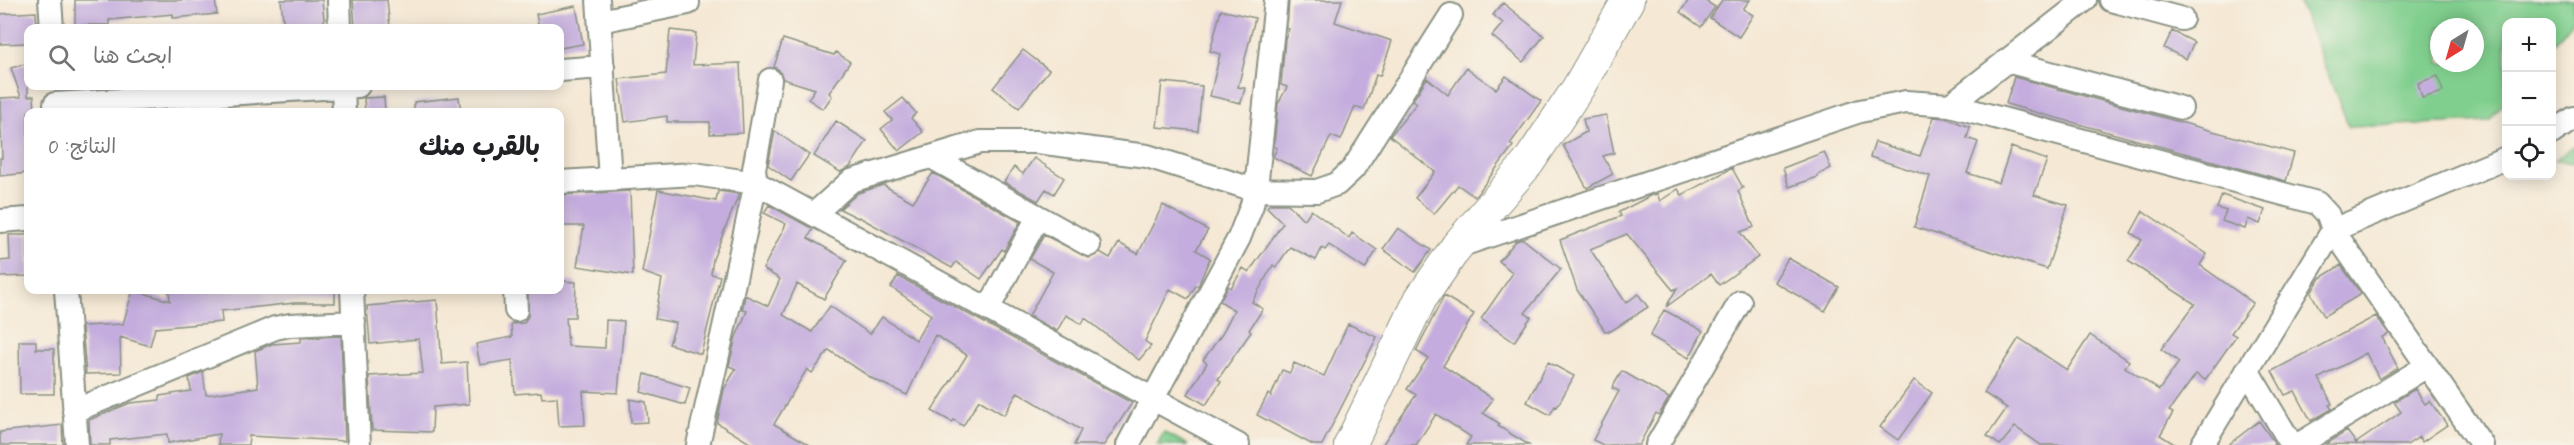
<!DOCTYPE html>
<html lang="ar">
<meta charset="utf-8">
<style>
body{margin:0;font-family:Mynerve,"Playpen Sans Arabic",sans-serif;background:#f2f2f2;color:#202124;direction:rtl}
.controls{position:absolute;right:18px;top:18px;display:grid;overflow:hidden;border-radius:12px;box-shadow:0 3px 15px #0003}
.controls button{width:54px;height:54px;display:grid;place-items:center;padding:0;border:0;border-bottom:2px solid #e0e0e0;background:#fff;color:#202124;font:30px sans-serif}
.compass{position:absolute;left:2430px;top:18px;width:54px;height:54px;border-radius:50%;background:#fff;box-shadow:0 3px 15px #0003;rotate:217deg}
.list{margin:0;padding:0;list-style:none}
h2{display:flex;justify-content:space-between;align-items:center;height:78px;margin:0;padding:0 24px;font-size:26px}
h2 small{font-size:20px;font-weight:400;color:#757577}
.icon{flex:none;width:33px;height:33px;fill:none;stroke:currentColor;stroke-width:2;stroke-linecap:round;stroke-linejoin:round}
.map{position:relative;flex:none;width:2574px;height:445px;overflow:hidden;direction:ltr}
.search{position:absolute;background:#fff;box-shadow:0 3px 15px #0003;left:24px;top:24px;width:540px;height:66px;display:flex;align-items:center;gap:15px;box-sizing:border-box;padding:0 21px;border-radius:12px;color:#757577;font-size:22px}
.panel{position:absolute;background:#fff;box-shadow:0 3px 15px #0003;left:24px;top:108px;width:540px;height:186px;border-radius:12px;direction:rtl}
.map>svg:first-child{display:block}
.green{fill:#80cf8e;stroke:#508661;stroke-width:1.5;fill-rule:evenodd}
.building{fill:#c4adde}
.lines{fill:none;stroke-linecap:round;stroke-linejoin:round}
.street-casing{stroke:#8a9284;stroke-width:26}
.secondary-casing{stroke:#8a9284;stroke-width:34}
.street{stroke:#fff;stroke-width:22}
.secondary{stroke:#fff;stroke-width:32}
</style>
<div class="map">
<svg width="2574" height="445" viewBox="0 0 2574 445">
<rect width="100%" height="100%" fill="#f7f3e8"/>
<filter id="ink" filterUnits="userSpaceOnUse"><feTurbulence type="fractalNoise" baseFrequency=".0167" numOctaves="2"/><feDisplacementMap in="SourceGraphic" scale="12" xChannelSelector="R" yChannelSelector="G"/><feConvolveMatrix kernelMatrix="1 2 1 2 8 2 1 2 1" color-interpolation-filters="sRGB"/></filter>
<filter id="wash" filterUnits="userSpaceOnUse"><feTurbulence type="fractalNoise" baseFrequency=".008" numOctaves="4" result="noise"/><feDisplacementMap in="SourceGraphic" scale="24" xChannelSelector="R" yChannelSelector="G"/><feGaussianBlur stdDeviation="1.35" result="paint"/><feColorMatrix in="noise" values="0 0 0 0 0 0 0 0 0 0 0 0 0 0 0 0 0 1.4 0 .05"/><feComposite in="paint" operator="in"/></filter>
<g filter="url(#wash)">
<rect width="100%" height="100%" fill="#f5e8d4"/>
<path class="green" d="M2298 0H2574V18L2552 47V22H2506V100L2489 121 2349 127ZM2439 27H2475V63H2439Z
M2574 146V163L2554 161Z
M1164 432 1188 445H1157Z"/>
<g id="blocks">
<path class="building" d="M75 0H215L217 14 173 18V14L109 20V25H75Z
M281 0H322L325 28H284Z
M353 0H387L390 28H355Z
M1289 0H1342L1335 22 1392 41 1380 76 1376 75 1364 110 1355 107 1341 140 1331 136 1312 176 1273 157 1277 148 1274 146 1278 104 1287 87 1281 85 1285 39 1289 29H1287Z
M1689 0H1704L1715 7 1701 27 1680 12Z
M1722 0H1750L1743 9 1753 15 1739 37 1710 18Z
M1503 3 1544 36 1523 62 1492 36 1503 23 1493 15Z
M576 6 583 44 560 48V28H539L536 14Z
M1221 10 1255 18 1238 87 1245 88 1241 103 1210 96 1220 54 1210 51Z
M36 12 37 28H28V43L0 44V14Z
M670 30 696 33 693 65 740 63 743 133 710 134V122H667V116L625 122 619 79 666 74Z
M2172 31 2194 42 2186 59 2164 48Z
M783 39 834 55 836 52 850 62 829 93 832 96 823 109 808 99 815 89 783 79 779 70 774 67Z
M1023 50 1049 70 1019 108 993 88Z
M28 63V96H34L35 112H28V173L0 176V158H2L0 98 21 97 11 68Z
M1466 68 1496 89 1506 76 1541 101 1510 144 1513 146 1475 197 1458 185 1434 214 1415 198 1435 172 1390 136 1417 103 1413 100 1427 78 1448 95Z
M2438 76 2443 92 2422 98 2418 83Z
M2014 77 2294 153 2286 181 2006 104Z
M1162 82 1202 86 1198 131 1157 127Z
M384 97 385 112H365L364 98Z
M459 97 461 112H414V102Z
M903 98 916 113 911 118 923 132 899 151 881 129 892 120 885 112Z
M1606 115 1614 153 1603 156 1613 174 1587 188 1563 145 1586 132 1583 119Z
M1934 117 1945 118 1970 127 1967 138 1978 142 1967 173 1999 183 2011 147 2047 160 2034 195 2068 205 2047 269 1914 227 1930 176 1870 157 1875 142 1920 156Z
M836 121 867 141 850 167 840 172 814 156Z
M775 131 809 155 791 181 768 165Z
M1824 152 1831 168 1818 175V177L1789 187 1783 168Z
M1034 158 1064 178 1054 194 1046 189 1038 201 1004 182 1014 167 1023 174Z
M1732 168 1743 188 1738 191 1754 227 1740 232 1758 257 1719 285 1711 274 1666 307 1677 288 1673 290 1627 234 1590 249 1626 303 1638 294 1648 307 1611 331H1605L1577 290 1560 240 1621 216 1619 212 1650 196 1657 194 1660 201 1678 189 1682 195Z
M933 173 1020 222 1004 251 1002 249 981 279 956 262 952 268 859 217 858 218 840 209 858 193 883 185 913 202Z
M658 190 716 201 718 191 739 194 713 259 711 274 720 276 701 354 669 344 676 323 655 319 662 279 642 272Z
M630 191 633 275 577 266 584 226H560V195Z
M2222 195 2265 210 2260 224 2248 219 2245 229 2222 221 2226 211 2217 208Z
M1270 204H1288L1304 220 1311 210 1349 238 1352 233 1377 250 1365 269 1329 245 1325 250 1322 248 1316 260 1290 247 1276 267 1273 265 1252 302 1263 309 1249 330 1251 332 1218 379 1221 381 1206 405 1188 394 1207 363 1203 360 1222 334 1234 310 1220 301 1228 286 1231 288 1243 268 1249 272 1283 223 1267 207Z
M769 205 813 229 808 238 847 260 824 299 797 284 783 315 812 332 830 306 870 334 882 317 916 340 931 315 891 287 898 276 1132 403 1104 445H1074L1081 430 1018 392 1004 415 979 400 963 426 954 420 952 422 932 411 967 355 935 335 907 395 873 379 829 350 812 373 807 369 774 424 810 445H753L717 423 724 389 736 369 729 366 736 337 747 311 742 310 745 295 768 306 780 279 763 269 786 224 764 213Z
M1163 205 1208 230 1196 250 1210 258 1198 286 1196 285 1188 299 1170 289 1145 341 1151 346 1139 360 1085 318 1082 324 1066 315 1057 331 1029 316 1053 272 1030 259 1044 235 1089 258 1100 252 1110 258 1119 243 1138 254Z
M2143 211 2207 254 2200 265 2253 303 2231 333 2236 336 2205 380 2196 374 2169 411 2173 413 2160 435 2176 445H2041L2015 427 2000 445 1987 436 2007 408 1984 393 2019 338 2067 370 2090 335 2129 361 2125 367 2159 390 2179 362 2161 349 2195 304 2128 261 2142 240 2131 233Z
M1398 228 1431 250 1415 272 1383 249Z
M9 235H28V276L0 277V261L10 260Z
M1523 239 1561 269 1525 313 1531 317 1514 342 1481 319 1513 273 1499 261 1516 241Z
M1788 258 1839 287 1825 311 1774 282Z
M2341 265 2361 294 2324 316 2311 293 2320 278Z
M560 281 576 282 575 317H566L568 346 605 348 606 320 624 321 618 393 583 391 585 425 559 426 557 397 542 398 541 392 515 394 512 360 480 365 476 344 512 337 511 324 524 323 528 316V290H560Z
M133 290 170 301 169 291 181 290H335V303H295L221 311 222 322 155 328 150 346 120 337 121 373 86 374 82 326 123 324Z
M1444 296 1474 314 1443 366 1493 399 1483 413 1500 424 1498 426 1529 445H1466L1471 437 1436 414 1416 445H1382L1416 395 1407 389 1428 358 1416 351Z
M437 300 442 364 467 362 469 404 433 407 432 432 372 430 369 376 423 373 419 339 370 344 367 306Z
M1664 310 1703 331 1689 358 1650 336Z
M2376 316 2389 334 2382 337 2398 368 2379 379 2366 353 2319 378 2332 404 2329 405 2332 409 2311 421 2295 391 2285 395 2272 371Z
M1348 324 1377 337 1322 445H1313L1257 415 1268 394 1271 396 1282 370 1290 373 1294 363 1324 376Z
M341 336 345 441 249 436 248 445H218L219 434 168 443 167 434 110 440V445H90L89 420 130 403 160 400V396L191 391 189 378 203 372 206 395 258 387 255 351 272 344 301 342V338Z
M19 341H36V349H54V394H20Z
M1548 362 1574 376 1557 407 1555 406 1550 415 1527 402Z
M1622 371 1669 398 1659 415 1656 413 1639 445H1603L1593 440 1619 391 1612 388Z
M645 374 690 388 685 405 641 392Z
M1914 380 1932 393 1898 440 1880 427Z
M2415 389 2425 404 2430 401 2447 425 2422 442 2419 437 2407 445 2326 444 2347 431 2356 443 2401 412 2394 402Z
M630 399 646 402 648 422 631 423Z
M2259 421 2276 445H2228Z
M62 425 63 445H0V432Z"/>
</g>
</g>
<g filter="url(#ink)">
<use href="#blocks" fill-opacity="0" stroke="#8a9284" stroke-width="1.5"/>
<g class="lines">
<g class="street-casing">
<path id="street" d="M50 0 52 28
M339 0 340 28
M598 0 610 179
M2111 0 2182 19
M600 21 688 3
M2006 61 2181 108
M560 70 603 67
M343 86 344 112
M55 104 358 86
M1950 105 2085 0
M2552 133 2574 118
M931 157 1089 245
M560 182 694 174 756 183 1238 445
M814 214 851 181 980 142H1037L1147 156 1255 190 1317 191 1337 184 1353 169 1451 15
M0 221 28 219
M1459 246 1860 111 1906 102 1950 105 2317 203 2328 215 2333 230 2482 445
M66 290 77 445
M352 290 359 445
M515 290 516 310
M988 309 1038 217
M2247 370 2292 445
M74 411 275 328 290 325 354 322
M698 445 756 183 754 169 770 80
M1128 445 1239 238 1252 205 1257 179 1276 0
M1657 445 1740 302
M2202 445 2333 230 2506 158
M2298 445 2427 366"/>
</g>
<g class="secondary-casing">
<path id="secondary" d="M1350 445 1421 298 1457 246 1528 163 1578 88 1628 0"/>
</g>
<use href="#street" class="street"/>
<use href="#secondary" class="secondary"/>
</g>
</g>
</svg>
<div class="controls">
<button>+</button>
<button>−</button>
<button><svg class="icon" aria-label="locate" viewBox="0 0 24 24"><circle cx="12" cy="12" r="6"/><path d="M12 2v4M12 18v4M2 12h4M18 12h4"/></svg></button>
</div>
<svg class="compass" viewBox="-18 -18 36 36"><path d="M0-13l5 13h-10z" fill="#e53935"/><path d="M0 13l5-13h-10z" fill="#757577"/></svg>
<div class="search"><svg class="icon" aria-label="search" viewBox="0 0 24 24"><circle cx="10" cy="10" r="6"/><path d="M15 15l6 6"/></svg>ابحث هنا</div>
<section class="panel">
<h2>بالقرب منك<small>النتائج: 0</small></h2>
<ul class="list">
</ul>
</section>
</div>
